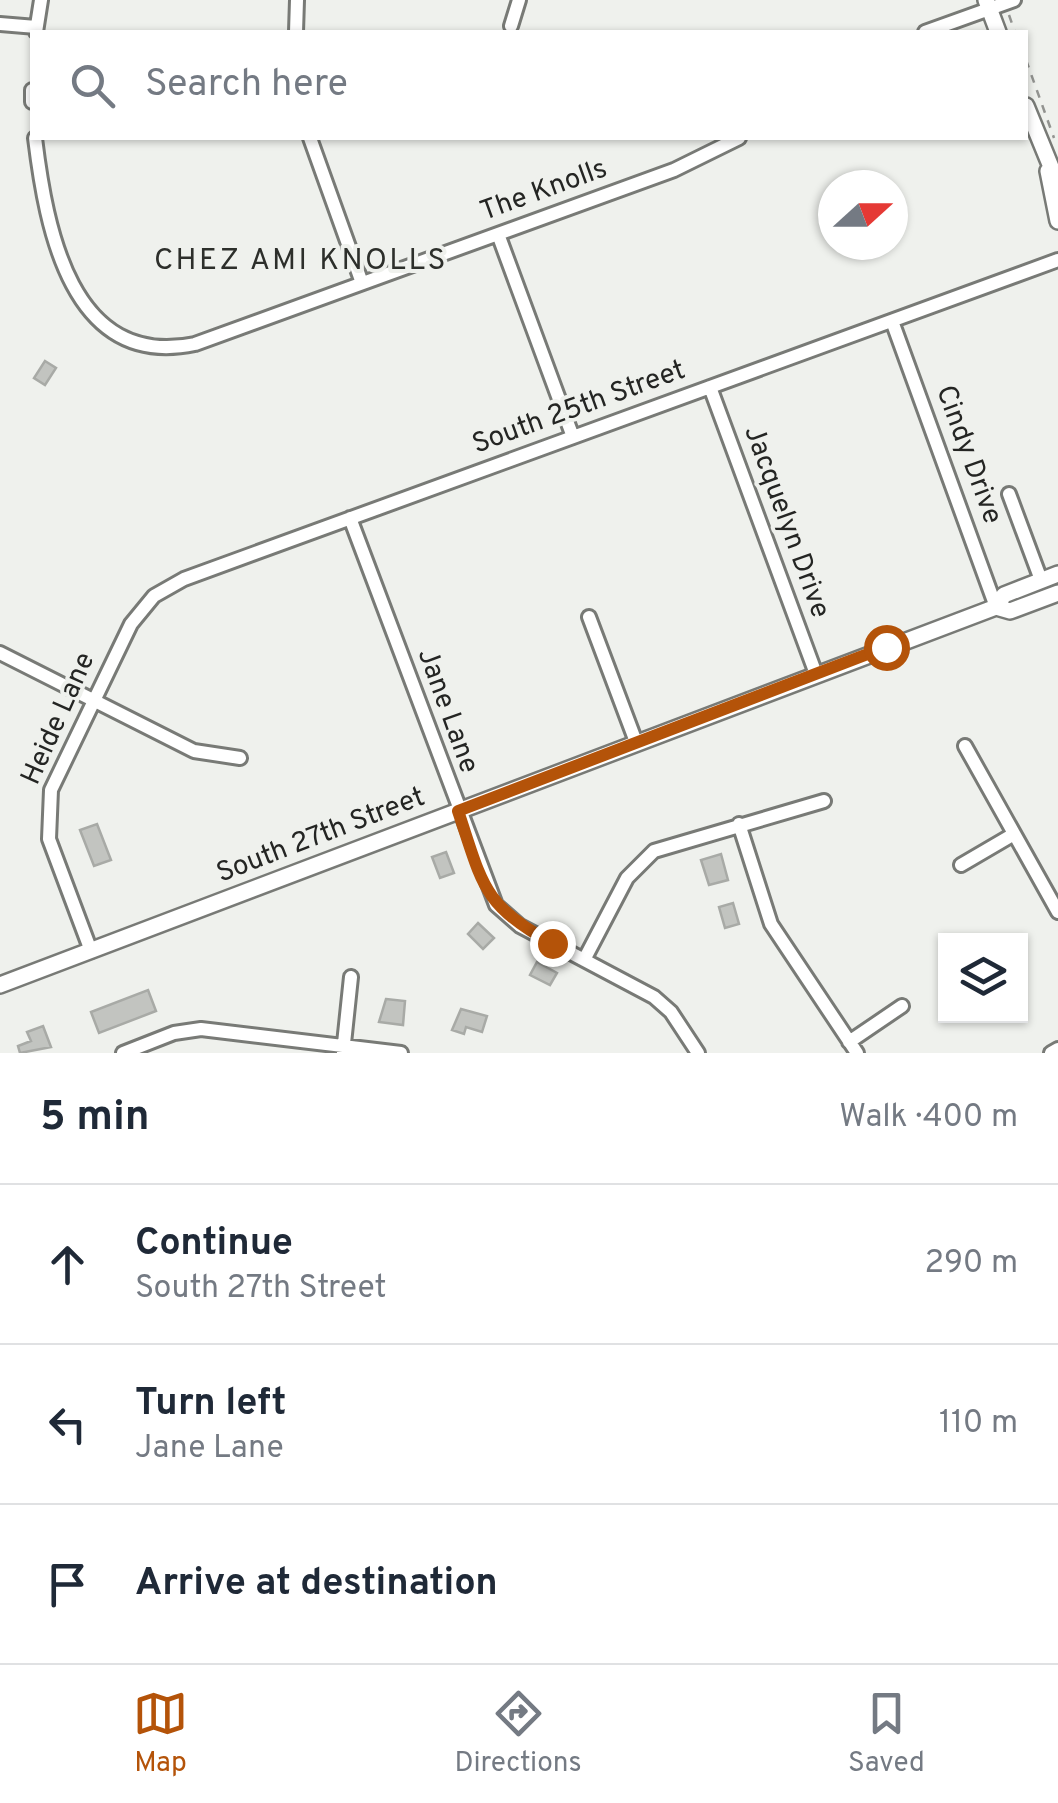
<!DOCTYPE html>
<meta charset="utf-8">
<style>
body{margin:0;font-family:Overpass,sans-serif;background:#f6f6f7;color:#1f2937}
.controls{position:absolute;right:30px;bottom:30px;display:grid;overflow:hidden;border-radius:0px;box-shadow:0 2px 8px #0004}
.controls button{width:90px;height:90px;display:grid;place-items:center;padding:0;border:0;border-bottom:2px solid #e0e1e3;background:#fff;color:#1f2937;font:50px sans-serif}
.compass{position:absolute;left:818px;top:170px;width:90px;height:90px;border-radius:50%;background:#fff;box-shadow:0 2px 8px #0004;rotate:69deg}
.stop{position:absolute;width:30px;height:30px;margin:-22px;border:8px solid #b45309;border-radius:50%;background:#fff}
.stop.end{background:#b45309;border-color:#fff;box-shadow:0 2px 10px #0008}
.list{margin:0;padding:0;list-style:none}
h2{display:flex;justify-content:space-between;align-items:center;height:130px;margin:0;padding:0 40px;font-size:42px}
h2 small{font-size:32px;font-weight:400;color:#747a83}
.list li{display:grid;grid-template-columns:65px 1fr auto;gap:30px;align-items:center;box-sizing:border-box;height:160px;padding:0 40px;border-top:2px solid #e0e1e3}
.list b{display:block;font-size:38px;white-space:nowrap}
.list p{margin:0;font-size:32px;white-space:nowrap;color:#747a83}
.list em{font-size:32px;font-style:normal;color:#747a83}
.icon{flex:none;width:55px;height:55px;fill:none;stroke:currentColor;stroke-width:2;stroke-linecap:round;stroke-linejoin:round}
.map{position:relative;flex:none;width:1058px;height:1053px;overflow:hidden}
.search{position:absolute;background:#fff;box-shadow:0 2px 8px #0004;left:30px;right:30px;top:30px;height:110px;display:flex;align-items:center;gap:25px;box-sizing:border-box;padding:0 35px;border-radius:0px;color:#747a83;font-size:38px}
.sheet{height:610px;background:#fff}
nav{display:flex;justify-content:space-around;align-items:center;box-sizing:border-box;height:140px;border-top:2px solid #e0e1e3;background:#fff;font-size:28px;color:#747a83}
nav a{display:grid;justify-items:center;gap:5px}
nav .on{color:#b45309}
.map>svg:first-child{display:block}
.building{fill:#c2c4c0;stroke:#a8aaa6;stroke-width:2.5}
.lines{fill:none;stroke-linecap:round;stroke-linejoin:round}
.minor-casing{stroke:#787a76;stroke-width:18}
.major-casing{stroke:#787a76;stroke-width:20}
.path{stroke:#929390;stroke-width:2.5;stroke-dasharray:8 8;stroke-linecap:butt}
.minor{stroke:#fff;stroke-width:12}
.major{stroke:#fff;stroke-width:15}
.route{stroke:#b45309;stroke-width:12}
.labels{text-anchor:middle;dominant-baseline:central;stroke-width:8;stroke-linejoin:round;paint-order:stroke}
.street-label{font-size:28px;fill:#242523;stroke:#eff1ed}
.neighbourhood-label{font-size:30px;letter-spacing:2.5px;fill:#2d2f2b;stroke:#eff1ed}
</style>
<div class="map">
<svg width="1058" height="1053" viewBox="0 0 1058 1053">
<rect width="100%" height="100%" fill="#eff1ed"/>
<path class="building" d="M45 361 56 368 45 385 34 378Z
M97 824 111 860 94 866 80 830Z
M446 852 454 873 440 878 432 857Z
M721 854 728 880 709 885 701 860Z
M733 903 739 924 725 928 719 907Z
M478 923 494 938 483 949 468 934Z
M537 962 557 973 550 985 530 975Z
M148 990 156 1011 99 1033 91 1012Z
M386 999 405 1001 403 1025 379 1022Z
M461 1009 487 1016 482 1032 466 1027 464 1034 452 1030Z
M43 1026 51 1047 20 1053 18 1046 31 1041 27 1032Z"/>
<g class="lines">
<g class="minor-casing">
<path id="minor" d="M0 24 36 27
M511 26 519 0
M36 32 41 0
M296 32 297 0
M925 32 1014 0
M32 90V102
M35 138C46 228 71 370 195 344L674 170 739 138
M310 138 362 283
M498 234 573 437
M892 321 996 607
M710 387 816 674
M1009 494 1041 580
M350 518 496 905 520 926 654 997 671 1012 698 1053
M589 617 636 742
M0 653 194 751 240 758
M965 746 1058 912
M739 824 771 924 857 1053
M961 865 1014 834
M91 951 49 839 51 790 131 624 154 596 184 579 1058 260
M584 960 627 878 654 851 824 801
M849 1042 902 1006
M123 1053 174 1033 201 1029 401 1053
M343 1053 351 977
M1051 1053 1058 1049"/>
</g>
<g class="major-casing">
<path id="major" d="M986 0 998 32
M1026 106 1058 184
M1048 171 1058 221
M996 607 1010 611 1058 593
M0 985 996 607 1004 595 1058 574"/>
</g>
<path class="path" d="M1009 15 1015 32
M1026 60 1054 138"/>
<use href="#minor" class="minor"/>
<use href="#major" class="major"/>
</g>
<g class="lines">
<path class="route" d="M552 943C482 906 482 882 458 811L886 647"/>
</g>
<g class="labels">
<g class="street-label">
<text transform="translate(544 191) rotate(-20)">The Knolls</text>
<text transform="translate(579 408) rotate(-20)">South 25th Street</text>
<text transform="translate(968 455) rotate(70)">Cindy Drive</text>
<text transform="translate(786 522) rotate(70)">Jacquelyn Drive</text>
<text transform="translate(447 711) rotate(70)">Jane Lane</text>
<text transform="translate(59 719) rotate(-66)">Heide Lane</text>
<text transform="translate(321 836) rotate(-21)">South 27th Street</text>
</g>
<g class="neighbourhood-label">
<text x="301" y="261">CHEZ AMI KNOLLS</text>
</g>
</g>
</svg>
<div class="controls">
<button><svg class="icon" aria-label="layers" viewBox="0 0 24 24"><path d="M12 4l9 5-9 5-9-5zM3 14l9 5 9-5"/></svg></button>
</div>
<svg class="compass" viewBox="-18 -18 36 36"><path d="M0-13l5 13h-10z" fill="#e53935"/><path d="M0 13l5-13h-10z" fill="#747a83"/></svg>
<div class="stop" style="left:886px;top:647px"></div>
<div class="stop end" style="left:552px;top:943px"></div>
<div class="search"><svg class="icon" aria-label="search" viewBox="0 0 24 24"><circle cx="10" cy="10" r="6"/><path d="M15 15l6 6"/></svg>Search here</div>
</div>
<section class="sheet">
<h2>5 min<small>Walk · 400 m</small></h2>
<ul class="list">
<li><svg class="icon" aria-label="ahead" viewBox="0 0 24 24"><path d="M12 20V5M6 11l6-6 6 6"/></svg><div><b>Continue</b><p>South 27th Street</p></div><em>290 m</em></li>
<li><svg class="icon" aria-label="left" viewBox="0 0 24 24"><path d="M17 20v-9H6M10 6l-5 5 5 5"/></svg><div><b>Turn left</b><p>Jane Lane</p></div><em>110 m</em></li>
<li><svg class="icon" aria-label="arrive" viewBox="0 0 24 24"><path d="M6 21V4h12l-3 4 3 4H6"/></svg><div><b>Arrive at destination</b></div></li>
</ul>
</section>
<nav>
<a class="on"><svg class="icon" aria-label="map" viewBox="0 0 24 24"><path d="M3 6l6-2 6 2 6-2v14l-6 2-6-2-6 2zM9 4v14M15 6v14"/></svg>Map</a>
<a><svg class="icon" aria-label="directions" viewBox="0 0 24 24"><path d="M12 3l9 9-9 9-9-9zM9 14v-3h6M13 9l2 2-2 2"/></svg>Directions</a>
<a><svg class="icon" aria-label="saved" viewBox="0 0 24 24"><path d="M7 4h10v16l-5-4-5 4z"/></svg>Saved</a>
</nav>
